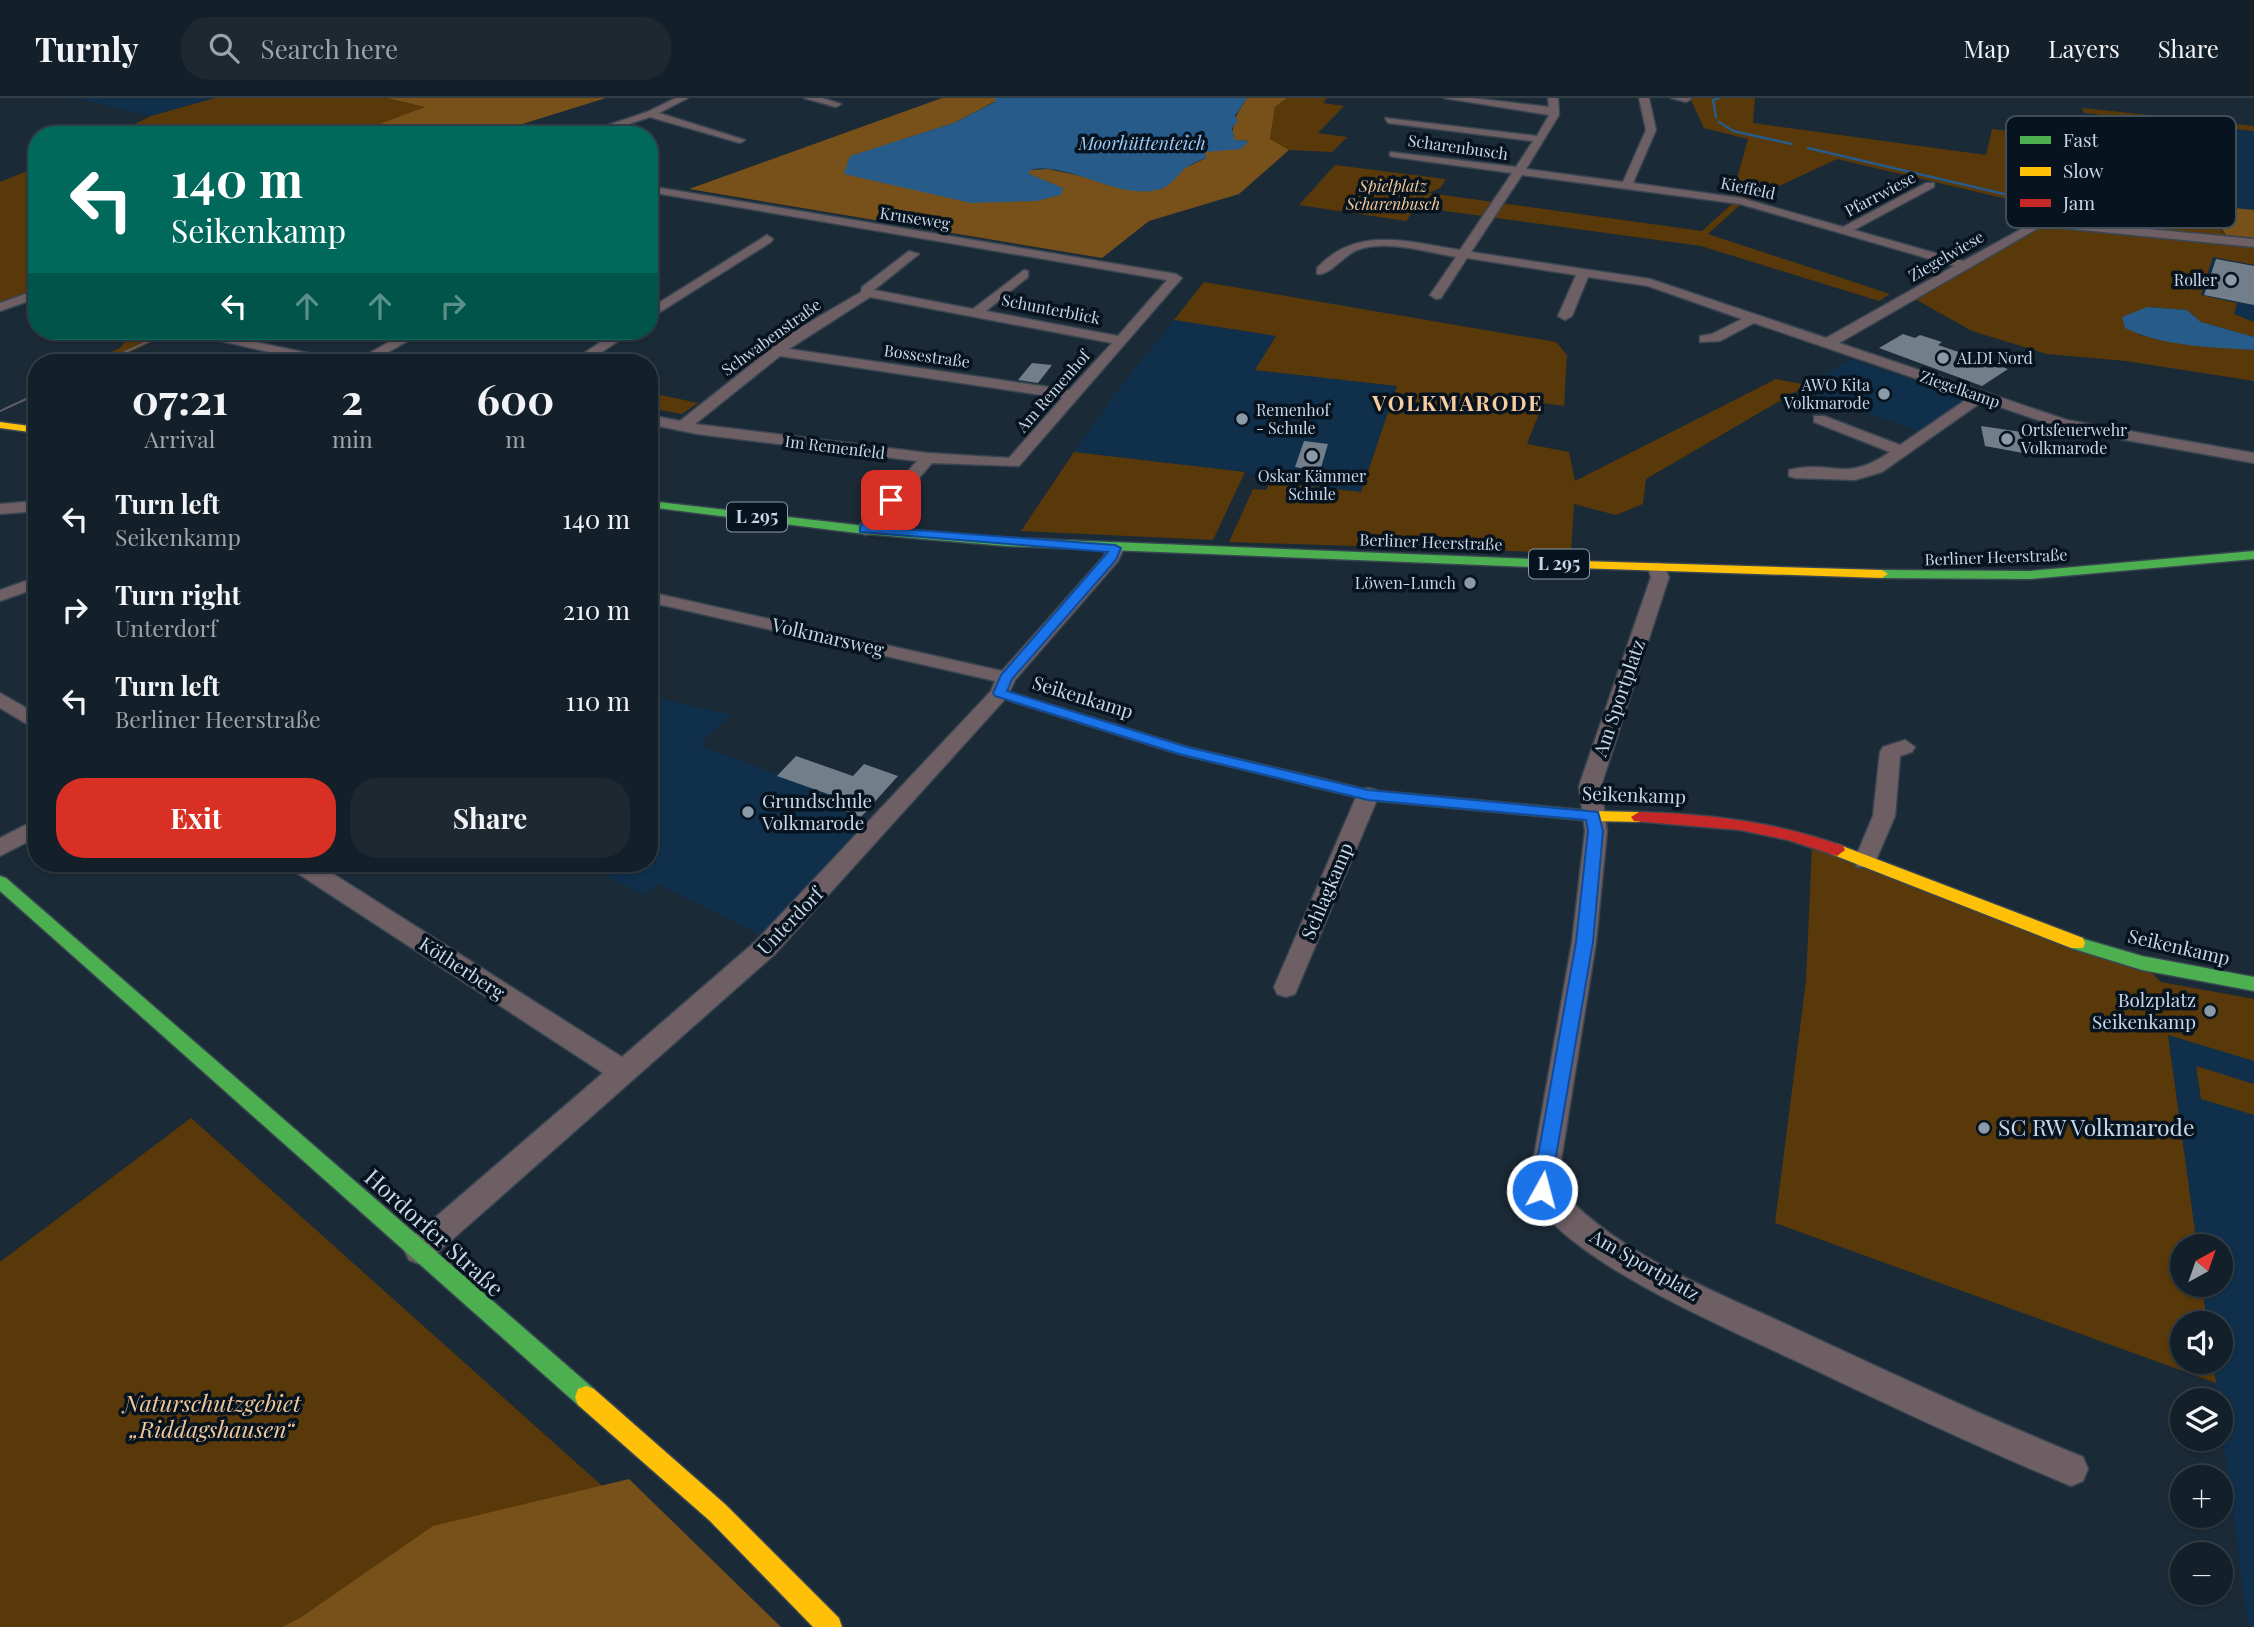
<!DOCTYPE html>
<meta charset="utf-8">
<style>
:root{--surface:#142029;--page:#1d2831;--text:#f1f3f6;--muted:#9da3a8;--line:#333e46;--accent:#d93025}
body{margin:0;font-family:"Playfair Display",serif;background:var(--page);color:var(--text);height:100vh;display:flex;flex-direction:column;font-size:26px;white-space:nowrap}
*{box-sizing:border-box;margin:0}
p{font-size:23px;color:var(--muted)}
.icon{flex:none;width:38px;height:38px;fill:none;stroke:currentColor;stroke-width:2;stroke-linecap:round;stroke-linejoin:round}
.map{position:relative;flex:1;overflow:hidden}
.sheet{position:absolute;left:28px;top:256px;width:630px;height:518px;display:flex;flex-direction:column;background:var(--surface);border-radius:28px;box-shadow:0 2px 5px #0004,0 0 0 2px var(--line)}
.sheet>*{flex:none}
.guide{position:absolute;left:28px;top:28px;width:630px;height:214px;border-radius:28px;box-shadow:0 2px 5px #0004,0 0 0 2px var(--line);background:#00695c;color:#fff;overflow:hidden}
.needle{width:46px;rotate:40deg}
.tools{position:absolute;left:2170px;top:1136px;display:grid;gap:14px}
.tools a{display:grid;place-items:center;width:63px;height:63px;border-radius:50%;background:var(--surface);box-shadow:0 2px 5px #0004,0 0 0 2px var(--line);font-size:35px}
.pin{position:absolute;display:grid;place-items:center;width:60px;height:60px;color:#fff;margin:-30px;border-radius:14px;box-shadow:0 4px 10px #0006}
.me{position:absolute;width:77px;margin:-38px;rotate:7deg;stroke-linejoin:round;filter:drop-shadow(0 0 5px #0008)}
.turn{display:flex;align-items:center;gap:24px;height:147px;padding:0 28px;font-size:32px}
.turn .icon{width:91px;height:91px;stroke-width:2.5}
.turn b{display:block;font-size:49px;line-height:60px}
.lanes{display:flex;align-items:center;height:66px;padding:0 28px;background:#0003;justify-content:center;gap:35px;direction:ltr}
.lanes .off{opacity:.35}
.eta{display:flex;justify-content:space-evenly;align-items:center;height:119px;text-align:center}
.eta b{font-size:42px;font-weight:700;line-height:49px}
.action{display:flex;gap:14px;margin-top:auto;padding:14px 28px}
.action a{flex:1;height:80px;border-radius:28px;background:var(--accent);color:#fff;font-size:28px;font-weight:700;line-height:80px;text-align:center}
.action a+a{background:var(--page);color:var(--text)}
ul{padding:0;list-style:none}
li{display:flex;align-items:center;gap:21px;height:91px;padding:0 28px}
li div{flex:1}
li b{display:block;font-size:26px}
li em{font-style:normal}
header{display:flex;align-items:center;gap:42px;box-sizing:border-box;height:98px;padding:0 35px;background:var(--surface);border-bottom:2px solid var(--line)}
header strong{font-size:33px}
nav{display:flex;gap:38px;margin-inline-start:auto;font-size:24px}
.search{width:490px;height:63px;background:var(--page);display:flex;align-items:center;gap:18px;box-sizing:border-box;padding:0 24px;border-radius:28px;color:var(--muted);font-size:26px}
.map>svg:first-child{display:block}
.built{fill:#0f2f4b}
.green{fill:#593909}
.forest{fill:#78501a}
.water{fill:#265b8a}
.lines{fill:none;stroke-linecap:round;stroke-linejoin:round}
.stream{stroke:#265b8a;stroke-width:2.5}
.building{fill:#727f8b}
.street-casing{stroke:#394651;stroke-width:3}
.fast-casing{stroke:#394651;stroke-width:3}
.slow-casing{stroke:#394651;stroke-width:3}
.jam-casing{stroke:#394651;stroke-width:3}
.street{fill:#6d5f64;fill-rule:evenodd}
.fast{fill:#4caf50;fill-rule:evenodd}
.slow{fill:#ffc107;fill-rule:evenodd}
.jam{fill:#c62828;fill-rule:evenodd}
.tram{stroke:#5d5d66;stroke-width:2}
.route{fill:#1a73e8;stroke:#114b97;stroke-width:2}
.poi-dot{fill:#8b9aa9;stroke:#07131e;stroke-width:2.5}
.labels{text-anchor:middle;stroke-width:7;stroke-linejoin:round;paint-order:stroke}
.far-street-label{font-size:16px;fill:#c7d7e7;stroke:#07131e}
.far-park-label{font-size:16px;font-style:italic;fill:#f2c798;stroke:#07131e}
.far-poi-label{font-size:16px;fill:#c7d7e7;stroke:#07131e;text-anchor:end}
.far-water-label{font-size:18px;font-style:italic;fill:#9cc9f5;stroke:#07131e}
.shield{fill:#07131e;stroke:#8d9cab;stroke-width:2}
.shield-label{font-size:18px;font-weight:bold;fill:#c7d7e7}
.street-label{font-size:19px;fill:#c7d7e7;stroke:#07131e}
.poi-label{font-size:19px;fill:#c7d7e7;stroke:#07131e;text-anchor:start}
.far-district-label{font-size:21px;font-weight:bold;letter-spacing:2px;fill:#f9cc9d;stroke:#07131e}
.near-poi-label{font-size:23px;fill:#c7d7e7;stroke:#07131e;text-anchor:start}
.near-street-label{font-size:23px;fill:#c7d7e7;stroke:#07131e}
.near-park-label{font-size:23px;font-style:italic;fill:#f2c798;stroke:#07131e}
.key{fill:#07131e;stroke:#414e5a;stroke-width:2}
.key-label{font-size:19px;fill:#c7d7e7}
</style>
<header>
<strong>Turnly</strong>
<div class="search"><svg class="icon" aria-label="search" viewBox="0 0 24 24"><circle cx="10" cy="10" r="6"/><path d="M15 15l6 6"/></svg>Search here</div>
<nav><a>Map</a><a>Layers</a><a>Share</a></nav>
</header>
<div class="map">
<svg width="2254" height="1529" viewBox="0 0 2254 1529">
<rect width="100%" height="100%" fill="#1b2a37"/>
<path class="built" d="M75,0H215L151,18Z
M2084,15L2254,33V112L2119,96Z
M2213,159L2254,167V224L2233,216L2236,205L2201,197Z
M1174,222L1277,238L1256,272L1397,288L1361,394L1270,384L1244,374L1074,354L1123,285Z
M1851,261L1968,301L1920,334L1801,291Z
M649,598L731,617L699,647L842,701L835,710L870,725L763,838L657,786L645,797L580,765H649Z
M2168,936L2254,963V1529H2248L2221,1324V1302H2218L2213,1264H2221V1225H2207L2202,1187L2221,1186V1148H2197Z"/>
<path class="green" d="M215,0H387L427,9L350,37H113L151,18Z
M1287,0H1327L1323,5L1344,8L1318,35L1347,39L1332,54L1289,52L1270,42L1275,9Z
M1690,0H1755L1753,25L1986,57L1992,31L2096,43L2119,96L2206,107L2226,139L2028,118V106L1837,61L1751,101L1732,98L1748,41L1704,30Z
M2082,10L2254,28V33L2084,15Z
M1335,67L1446,81L1440,90L1428,95L1702,133L1733,105L1741,106L1708,136L1890,196L1879,203L1701,148L1416,109L1406,123L1299,107Z
M37,69V192L0,205V84Z
M2046,128L2254,149V167L2213,159L2201,197L2237,205L2234,216L2254,224V239L2201,224L2187,212L2147,209L2139,237L2194,247L2254,252V283L2126,263L2047,256L1972,233L1915,201L2032,131Z
M1204,184L1556,244L1567,257L1564,308L1543,305L1527,346L1569,354L1575,383L1776,281L1807,287L1646,381L1643,406L1616,417L1574,406L1571,455L1229,444L1253,391L1266,392L1270,384L1361,394L1397,288L1255,272L1276,238L1174,222Z
M134,233H174L110,264H90L120,250Z
M656,296L698,305L682,316L649,310V300Z
M1074,354L1245,374L1213,442L1021,433Z
M1812,749L2151,874L2161,884L2254,901V963L2168,937L2197,1148H2182V1186L2202,1187L2207,1225H2182V1264H2213L2216,1285L1775,1125L1806,883Z
M2196,968L2254,986V1017L2201,1001Z
M191,1020L638,1420L737,1529H0V1164Z"/>
<path class="forest" d="M387,0H606L487,37H350L425,9Z
M942,0H995L996,3L954,25L901,42L1063,90L1028,76L1030,72L1048,71L1148,92L1163,90L1185,70L1206,60L1204,54L1248,43L1234,42C1230,23 1238,15 1247,0H1287L1275,9L1270,41L1289,52L1239,96L1149,123L1102,160L689,91Z
M2206,107L2254,112V140L2226,137Z
M629,1381L781,1529H282L300,1520L433,1428Z"/>
<path class="water" d="M995,0H1247L1235,18L1238,23L1232,30L1235,42L1249,43L1241,51L1205,54L1206,60C1200,62 1193,65 1187,69C1178,75 1173,86 1163,90C1122,106 1069,62 1030,72L1029,76L1063,90L1061,97L1036,103L971,105L844,76L850,58L954,25L995,4Z
M2147,209L2187,212L2201,224L2254,239V252C2212,249 2164,249 2125,230L2122,219Z"/>
<g class="lines">
<path class="stream" d="M1716,19L1713,2L1719,0
M1719,24L1733,33L1792,46
M1808,50L2034,103"/>
</g>
<path class="building" d="M2216,161L2254,168V207L2204,197Z
M1903,236L1915,240L1920,237L1942,244L1938,247L2008,271L1982,288L1879,250Z
M1032,265L1052,267L1038,285L1018,282Z
M1981,328L2028,335L2034,357L1985,348Z
M1304,343L1328,346L1320,373L1295,369Z
M796,658L853,678L864,666L898,678L861,719L834,709L842,701L777,678Z"/>
<g class="lines">
<defs>
<path id="street" d="M676,0H688L659,15L745,42L740,45L650,19L595,37H579L647,14Z
M804,0H822L841,6L836,9Z
M1444,0H1472L1549,9L1548,0H1558L1559,17L1526,71L1623,84L1646,32L1639,0H1649L1656,32L1633,85L1741,100L1843,129L1926,85H1934V89L1854,132L1963,163L2040,121L2254,141V149L2042,128L1839,245L2067,322L2254,355V365L2064,331L1983,303L1882,374L1855,382L1795,380L1789,378V372C1832,361 1844,386 1890,354L1814,324V318H1824L1900,347L1970,299L1754,225L1720,243L1700,244V238L1712,236L1742,221L1648,188L1588,179L1572,218L1565,222L1558,218L1576,177L1467,160L1441,200L1436,201L1430,197L1456,159C1426,154 1387,141 1357,152C1344,157 1330,178 1317,176V170C1357,127 1408,144 1460,152L1512,75L1394,59L1390,58V54L1516,69L1533,43L1388,25L1385,20L1537,38L1549,17ZM1522,77L1740,106L1954,168L1826,240L1650,181L1471,154Z
M1671,0H1690L1691,1L1686,4Z
M649,88L1176,176L1182,180L1019,368L932,365L871,436L865,437L857,432L859,428L917,363L697,336L649,326V317L680,323L791,235L861,194L862,189L909,153L919,156L874,192L973,211L1024,172L1028,173V179L986,213L1118,238L1167,182L649,94ZM870,199L1112,245L1069,292L789,251ZM780,258L1062,300L1009,360L928,355L695,326Z
M767,137L773,141L771,144L649,221V211Z
M37,192V200L0,213V205Z
M178,233H203L312,256L319,260L312,264Z
M408,233H425L371,264H354Z
M617,233H633L587,264H571Z
M37,403V413L0,416V406Z
M1115,445L1124,450L1118,463L1015,582L1007,599L774,857L429,1162L419,1166L409,1162L404,1152L409,1142L603,975L291,771L288,765H316L622,959L756,843L991,593L995,583L649,504V494L1002,573L1104,458L1109,446Z
M1657,465L1663,466L1669,479L1601,688L1607,733L1596,844L1557,1088C1616,1156 1712,1192 1792,1229C1888,1274 1985,1319 2083,1359L2088,1371L2083,1383L2071,1388C1977,1349 1886,1306 1794,1262C1725,1229 1560,1161 1528,1092L1572,844L1585,733L1579,688L1651,479L1648,470Z
M37,479V490L0,503V492Z
M0,595L37,616V632L0,610Z
M1905,642L1915,649L1912,654L1900,658L1895,718L1873,769H1857L1854,763L1873,718L1880,654L1883,649Z
M1368,690L1376,692L1379,697L1298,889L1295,896L1286,899L1277,896L1274,889L1357,697L1360,692Z
M37,721V739L0,758V740Z"/>
<path id="fast" d="M649,403L865,428L1007,440L1581,463L1587,467L1581,471L1007,448L865,436L649,409Z
M2254,453V461L2030,481L1882,480L1876,476L1882,472L2030,473Z
M0,778L6,780L594,1291L597,1299L594,1307L586,1310L578,1307L0,793Z
M2077,839L2142,858L2254,879V893L2142,872L2071,850L2069,845L2071,840Z"/>
<path id="slow" d="M0,324L37,329V335L0,330Z
M1581,463L1882,472L1888,476L1882,480L1577,470L1575,467Z
M1315,679L1368,692L1593,713L1639,714L1647,719L1639,724L1593,723L1368,702L1310,688L1308,684L1310,680Z
M1837,746L2083,840L2085,845L2083,850H2071L1831,756L1829,752L1831,748Z
M586,1288L594,1291L726,1407L839,1520L842,1529H813L710,1423L578,1307L575,1299L578,1291Z"/>
<path id="jam" d="M1000,591L1187,649L1315,679L1322,684L1315,689L1179,656L995,598L993,595L995,592Z
M1639,714C1709,716 1776,724 1843,748L1845,752L1837,758L1788,742L1740,732L1634,723L1631,719Z"/>
</defs>
<use href="#street" class="street-casing"/>
<use href="#fast" class="fast-casing"/>
<use href="#slow" class="slow-casing"/>
<use href="#jam" class="jam-casing"/>
<use href="#street" class="street"/>
<use href="#fast" class="fast"/>
<use href="#slow" class="slow"/>
<use href="#jam" class="jam"/>
<path class="tram" d="M104,264L170,233
M0,313L37,296"/>
</g>
<path class="route" d="M891,398L897,402L874,429L1115,447L1121,450L1116,462L1012,581L1007,593L1187,649L1368,692L1598,714L1603,733L1593,844L1549,1099L1542,1101L1535,1099L1532,1092L1576,844L1588,733L1586,722L1368,702L1179,656L995,598L993,595L1001,577L1108,454L860,434V429Z"/>
<g class="poi-dot">
<circle cx="2231" cy="182" r="7"/>
<circle cx="1943" cy="260" r="7"/>
<circle cx="1884" cy="296" r="7"/>
<circle cx="1242" cy="321" r="7"/>
<circle cx="2007" cy="341" r="7"/>
<circle cx="1312" cy="358" r="7"/>
<circle cx="1470" cy="485" r="7"/>
<circle cx="748" cy="714" r="7"/>
<circle cx="2210" cy="913" r="7"/>
<circle cx="1984" cy="1030" r="7"/>
</g>
<g class="labels">
<g class="far-street-label">
<text transform="translate(1458 49) rotate(8)" y="6">Scharenbusch</text>
<text transform="translate(1748 90) rotate(12)" y="6">Kieffeld</text>
<text transform="translate(1880 96) rotate(-28)" y="6">Pfarrwiese</text>
<text transform="translate(915 120) rotate(9)" y="6">Kruseweg</text>
<text transform="translate(1946 158) rotate(-30)" y="6">Ziegelwiese</text>
<text transform="translate(1051 211) rotate(11)" y="6">Schunterblick</text>
<text transform="translate(771 239) rotate(-36)" y="6">Schwabenstraße</text>
<text transform="translate(927 258) rotate(8)" y="6">Bossestraße</text>
<text transform="translate(1960 291) rotate(19)" y="6">Ziegelkamp</text>
<text transform="translate(1053 293) rotate(-49)" y="6">Am Remenhof</text>
<text transform="translate(835 349) rotate(7)" y="6">Im Remenfeld</text>
<text transform="translate(1431 444) rotate(2)" y="6">Berliner Heerstraße</text>
<text transform="translate(1996 459) rotate(-2)" y="6">Berliner Heerstraße</text>
</g>
<g class="far-park-label">
<text x="1393" y="94">Spielplatz<tspan x="1393" dy="18">Scharenbusch</tspan></text>
</g>
<g class="far-poi-label">
<text x="2217" y="188">Roller</text>
<text x="1957" y="266" text-anchor="start">ALDI Nord</text>
<text x="1870" y="293">AWO Kita<tspan x="1870" dy="18">Volkmarode</tspan></text>
<text x="1256" y="318" text-anchor="start">Remenhof<tspan x="1256" dy="18">- Schule</tspan></text>
<text x="2021" y="338" text-anchor="start">Ortsfeuerwehr<tspan x="2021" dy="18">Volkmarode</tspan></text>
<text x="1312" y="384" text-anchor="middle">Oskar Kämmer<tspan x="1312" dy="18">Schule</tspan></text>
<text x="1456" y="491">Löwen-Lunch</text>
</g>
<g class="far-water-label">
<text x="1142" y="52">Moorhüttenteich</text>
</g>
<g class="shield">
<rect x="727" y="404.5" width="60" height="29" rx="5"/>
<rect x="1529" y="451.5" width="60" height="29" rx="5"/>
</g>
<g class="shield-label">
<text x="757" y="425">L 295</text>
<text x="1559" y="472">L 295</text>
</g>
<g class="street-label">
<text transform="translate(828 539) rotate(13)" y="7">Volkmarsweg</text>
<text transform="translate(1083 599) rotate(17)" y="7">Seikenkamp</text>
<text transform="translate(1619 600) rotate(-71)" y="7">Am Sportplatz</text>
<text transform="translate(1634 697) rotate(2)" y="7">Seikenkamp</text>
<text transform="translate(1327 793) rotate(-67)" y="7">Schlagkamp</text>
<text transform="translate(790 823) rotate(-46)" y="7">Unterdorf</text>
<text transform="translate(2179 849) rotate(13)" y="7">Seikenkamp</text>
<text transform="translate(462 870) rotate(33)" y="7">Kötherberg</text>
<text transform="translate(1645 1167) rotate(30)" y="7">Am Sportplatz</text>
</g>
<g class="poi-label">
<text x="762" y="710">Grundschule<tspan x="762" dy="22">Volkmarode</tspan></text>
<text x="2196" y="909" text-anchor="end">Bolzplatz<tspan x="2196" dy="22">Seikenkamp</tspan></text>
</g>
<g class="far-district-label">
<text x="1458" y="313">VOLKMARODE</text>
</g>
<g class="near-poi-label">
<text x="1998" y="1038">SC RW Volkmarode</text>
</g>
<g class="near-street-label">
<text transform="translate(434 1135) rotate(42)" y="8">Hordorfer Straße</text>
</g>
<g class="near-park-label">
<text x="212" y="1314">Naturschutzgebiet<tspan x="212" dy="26">„Riddagshausen“</tspan></text>
</g>
</g>
<rect x="2006" y="18" width="230" height="112" rx="10" class="key"/>
<rect x="2020" y="38" width="31" height="8" fill="#4caf50"/>
<rect x="2020" y="69" width="31" height="9" fill="#ffc107"/>
<rect x="2020" y="101" width="31" height="8" fill="#c62828"/>
<g class="key-label">
<text x="2063" y="49">Fast</text>
<text x="2063" y="80">Slow</text>
<text x="2063" y="112">Jam</text>
</g>
</svg>
<div class="tools">
<a><svg class="needle" viewBox="-14 -14 28 28"><path d="M0-13l5 13h-10z" fill="#e53935"/><path d="M0 13l5-13h-10z" fill="#9da3a8"/></svg></a>
<a><svg class="icon" aria-label="sound" viewBox="0 0 24 24"><path d="M4 9h4l5-4v14l-5-4H4zM17 9q2 3 0 6"/></svg></a>
<a><svg class="icon" aria-label="layers" viewBox="0 0 24 24"><path d="M12 4l9 5-9 5-9-5zM3 14l9 5 9-5"/></svg></a>
<a>+</a>
<a>−</a>
</div>
<div class="pin" style="left:891px;top:402px;background:#d93025"><svg class="icon" aria-label="arrive" viewBox="0 0 24 24"><path d="M6 21V4h12l-3 4 3 4H6"/></svg></div>
<svg class="me" style="left:1542px;top:1092px" viewBox="-20 -20 40 40"><circle r="17" fill="#1a73e8" stroke="#fff" stroke-width="3"/><path d="M0-11L8 9 0 5-8 9z" fill="#fff"/></svg>
<div class="guide">
<div class="turn"><svg class="icon" aria-label="left" viewBox="0 0 24 24"><path d="M17 20v-9H6M10 6l-5 5 5 5"/></svg><div><b>140 m</b>Seikenkamp</div></div>
<div class="lanes"><svg class="icon" aria-label="left" viewBox="0 0 24 24"><path d="M17 20v-9H6M10 6l-5 5 5 5"/></svg><svg class="icon off" aria-label="ahead" viewBox="0 0 24 24"><path d="M12 20V5M6 11l6-6 6 6"/></svg><svg class="icon off" aria-label="ahead" viewBox="0 0 24 24"><path d="M12 20V5M6 11l6-6 6 6"/></svg><svg class="icon off" aria-label="right" viewBox="0 0 24 24"><path d="M7 20v-9h11M14 6l5 5-5 5"/></svg></div>
</div>
<section class="sheet">
<div class="eta">
<div><b>07:21</b><p>Arrival</p></div>
<div><b>2</b><p>min</p></div>
<div><b>600</b><p>m</p></div>
</div>
<ul>
<li><svg class="icon" aria-label="left" viewBox="0 0 24 24"><path d="M17 20v-9H6M10 6l-5 5 5 5"/></svg><div><b>Turn left</b><p>Seikenkamp</p></div><em>140 m</em></li>
<li><svg class="icon" aria-label="right" viewBox="0 0 24 24"><path d="M7 20v-9h11M14 6l5 5-5 5"/></svg><div><b>Turn right</b><p>Unterdorf</p></div><em>210 m</em></li>
<li><svg class="icon" aria-label="left" viewBox="0 0 24 24"><path d="M17 20v-9H6M10 6l-5 5 5 5"/></svg><div><b>Turn left</b><p>Berliner Heerstraße</p></div><em>110 m</em></li>
</ul>
<div class="action"><a>Exit</a><a>Share</a></div>
</section>
</div>
